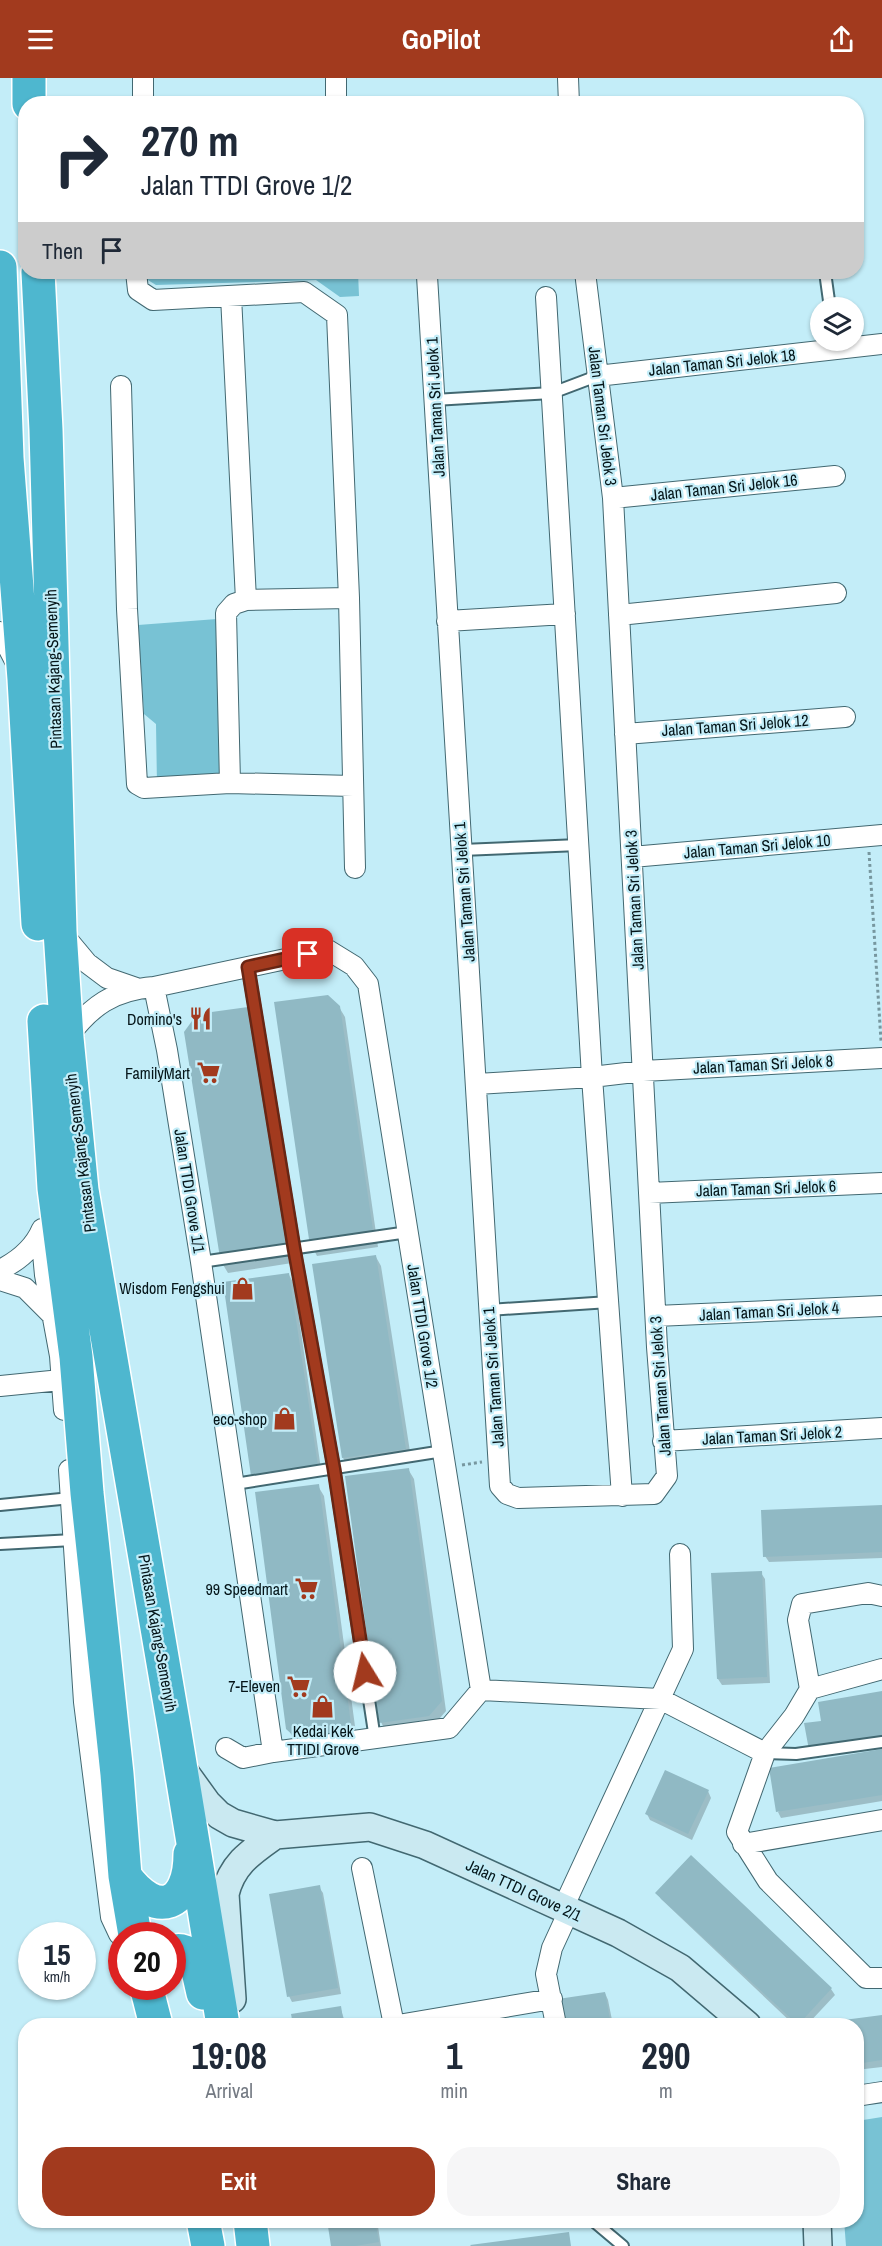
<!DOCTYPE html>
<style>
:root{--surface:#fff;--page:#f6f6f7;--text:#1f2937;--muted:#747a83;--accent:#a23a1e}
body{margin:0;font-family:"Archivo Narrow",sans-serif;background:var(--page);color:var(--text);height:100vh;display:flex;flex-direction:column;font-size:22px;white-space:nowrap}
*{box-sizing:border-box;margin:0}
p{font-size:20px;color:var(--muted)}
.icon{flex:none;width:33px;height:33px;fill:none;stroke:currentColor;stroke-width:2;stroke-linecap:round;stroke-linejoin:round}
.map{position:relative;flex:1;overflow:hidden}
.drawer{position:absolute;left:18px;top:1940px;width:846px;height:210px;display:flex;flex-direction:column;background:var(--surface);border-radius:24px;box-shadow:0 2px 4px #0004}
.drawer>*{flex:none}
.hud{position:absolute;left:18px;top:18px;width:846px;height:183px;border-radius:24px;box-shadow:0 2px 4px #0004;background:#fff;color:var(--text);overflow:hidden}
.fabs{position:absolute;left:810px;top:219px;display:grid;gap:12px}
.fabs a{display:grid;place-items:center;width:54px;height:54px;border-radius:50%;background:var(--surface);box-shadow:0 2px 4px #0004;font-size:30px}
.speed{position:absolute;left:18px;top:1844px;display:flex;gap:12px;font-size:30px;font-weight:700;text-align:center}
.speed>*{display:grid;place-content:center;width:78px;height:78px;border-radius:50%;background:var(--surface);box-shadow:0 2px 4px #0004;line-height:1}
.speed small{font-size:15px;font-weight:400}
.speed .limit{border:9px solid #d22;background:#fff;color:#111}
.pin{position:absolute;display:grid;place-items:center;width:51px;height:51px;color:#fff;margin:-26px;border-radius:12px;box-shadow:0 3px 9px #0006}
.me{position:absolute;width:66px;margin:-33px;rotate:351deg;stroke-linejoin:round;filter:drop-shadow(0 0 4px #0008)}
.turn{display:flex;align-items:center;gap:21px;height:126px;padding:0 24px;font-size:27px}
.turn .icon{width:78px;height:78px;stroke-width:2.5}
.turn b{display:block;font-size:42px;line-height:51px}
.then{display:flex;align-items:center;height:57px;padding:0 24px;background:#0003;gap:12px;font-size:22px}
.eta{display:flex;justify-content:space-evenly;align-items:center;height:102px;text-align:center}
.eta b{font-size:36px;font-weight:700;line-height:42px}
.button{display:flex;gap:12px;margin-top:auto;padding:12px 24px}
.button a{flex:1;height:69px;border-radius:24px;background:var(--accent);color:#fff;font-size:24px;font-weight:700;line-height:69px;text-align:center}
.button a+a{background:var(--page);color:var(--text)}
header{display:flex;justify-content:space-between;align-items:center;height:78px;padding:0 24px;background:var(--accent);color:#fff;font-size:27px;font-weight:700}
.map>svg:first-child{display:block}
.green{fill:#78c2d4}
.shadow{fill:#0003}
.building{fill:#90b9c4}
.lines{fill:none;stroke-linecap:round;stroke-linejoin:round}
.lane-casing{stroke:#426871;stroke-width:14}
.street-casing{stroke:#426871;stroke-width:22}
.secondary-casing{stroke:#426871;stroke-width:30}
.highway-casing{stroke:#fff;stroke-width:36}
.path{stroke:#77979f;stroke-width:3;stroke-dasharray:3 3;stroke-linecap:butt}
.lane{stroke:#fff;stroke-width:10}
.street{stroke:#fff;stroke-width:20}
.secondary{stroke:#cae9f1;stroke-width:27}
.highway{stroke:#4eb7cf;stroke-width:33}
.route-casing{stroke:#692614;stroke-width:15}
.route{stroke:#a23a1e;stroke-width:10}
.labels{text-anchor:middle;stroke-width:4.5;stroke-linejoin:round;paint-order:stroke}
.street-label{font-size:16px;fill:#051519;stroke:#c3edf8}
.poi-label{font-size:16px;fill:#051519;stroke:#c3edf8;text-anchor:end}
</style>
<header><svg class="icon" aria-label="menu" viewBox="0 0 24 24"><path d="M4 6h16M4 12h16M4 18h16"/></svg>GoPilot<svg class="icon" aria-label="share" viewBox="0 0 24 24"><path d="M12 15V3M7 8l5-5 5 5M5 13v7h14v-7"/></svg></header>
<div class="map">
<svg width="882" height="2168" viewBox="0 0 882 2168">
<rect width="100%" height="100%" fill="#c3edf8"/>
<path class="green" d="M143,194H358L359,218L340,219L316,202L156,207L143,199Z
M217,541L225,701L157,707L156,646L144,636L138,547Z
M882,2039V2168H846L844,2142H856L857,2043Z"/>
<path class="shadow" d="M339,929L345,939L378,1169L317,1178L312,1168Z
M247,930L253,940L292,1185L228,1195L222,1185Z
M376,1179L381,1188L411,1380L349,1389L343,1380Z
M289,1197L294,1206L322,1398L258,1407L253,1397Z
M408,1391L414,1401L446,1633L434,1647L386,1654L381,1644Z
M318,1408L324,1418L357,1663L303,1670L294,1661L288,1651Z
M882,1429V1480L769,1484L765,1478Z
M761,1495L765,1501L770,1605L722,1607L718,1601L713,1497Z
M882,1673V1723L781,1740L778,1734Z
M708,1713L711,1720L692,1762L650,1742L647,1736Z
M692,1779L831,1911L835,1917L807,1947H794L661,1821L657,1815Z
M319,1809L323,1815L341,1916L292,1924L289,1918Z
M605,1915L608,1922L613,1947H564Z
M340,1929L346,1947H294Z
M882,1939V1989L856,1992V1947H838Z
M328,2142H377L381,2168H332Z"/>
<path class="building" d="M328,917L340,928L374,1159L310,1168L274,924Z
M248,929L287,1175L221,1186L184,954L197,936Z
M376,1177L406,1371L342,1380L312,1186Z
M289,1195L318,1388L251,1398L223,1204Z
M409,1390L442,1623L429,1638L379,1645L345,1398Z
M319,1406L352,1654L297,1661L286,1651L255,1414Z
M882,1427V1474L763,1479L761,1432Z
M762,1493L767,1599L717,1601L711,1495Z
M882,1613V1660L809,1672L804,1645L821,1643L818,1624Z
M882,1671V1717L776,1734L769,1690Z
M665,1692L709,1712L688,1756L645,1736Z
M691,1777L832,1910L798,1947L655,1815Z
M320,1807L338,1910L287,1919L269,1816Z
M605,1914L611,1947H563L558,1921Z
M341,1928L344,1947H293L291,1936Z
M882,1937V1982L856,1986V1947H836V1943Z
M327,2142H375L379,2164L355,2168H331Z
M569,2154L571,2168H471L470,2167Z"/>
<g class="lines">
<defs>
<path id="lane" d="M825,194L830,230
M434,322L552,315L597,298
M462,772L579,767
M248,889L294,1170L334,1391L375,1661
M201,1184L408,1154
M489,1232L609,1224
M235,1406L443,1373
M0,1427L71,1420
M0,1466L73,1462
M765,1675L796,1676L882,1664
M592,2142L623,2168"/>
<path id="street" d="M143,0V26
M336,0V26
M568,0L569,26
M136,194L138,212L153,222L304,214L337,237L349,520L355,790
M427,198L500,1408L507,1416L518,1420L654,1416L667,1398L657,1269L613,420L585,194
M546,219L592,999L622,1418
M597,298L882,266
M121,308L127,531L137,706L144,710L230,705L353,708
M613,420L835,398
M246,522L349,520
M619,537L836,515
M447,543L565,536
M0,554L16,585
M625,656L845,639
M230,705L226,535L234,526L246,522L231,218
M632,779L882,757
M62,855L87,885L107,900L136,910
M154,909L167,972L201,1184L273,1674
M67,960C91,928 113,912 154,909L328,872L354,888L368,906L481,1612L449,1650L273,1674L243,1680L226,1670
M477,1006L592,999L643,993L882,980
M649,1115L882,1105
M41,1154L45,1197L60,1278L64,1332
M0,1192C18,1183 34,1170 42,1151
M0,1202L25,1210L54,1239
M656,1238L882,1228
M0,1308L61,1302
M663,1363L882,1350
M69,1392L84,1624L111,1839L119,1856L122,1858
M810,1611L798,1542L802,1526L868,1515L882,1518
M481,1612L660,1621L765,1675L794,1638L810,1611L882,1591
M765,1675L737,1754L768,1803L866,1900H882
M743,1766L882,1742
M362,1790L394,1947
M563,1830L683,1571L680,1476
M398,1947L552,1921
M556,1947L546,1896L552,1870L569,1833
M856,2018L882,2014"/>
<path id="secondary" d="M181,1689L207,1725L219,1737L233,1745L275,1757L370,1749L425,1767L618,1855L680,1890L747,1947
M232,1921L225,1816C232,1786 251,1774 275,1757
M817,2142L818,2168"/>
<path id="highway" d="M29,0V26
M0,189L7,380L24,601L38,846
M38,194L46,352L60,853L67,960L82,1112L174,1649L223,1947
M44,943L54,1110L76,1279L87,1415L117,1696L125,1798L135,1857
M125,1798C157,1842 190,1828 190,1776
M172,1874C181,1870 188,1875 195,1880L203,1915
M146,1908L156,1947
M203,2142L208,2168
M250,2142L253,2168"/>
</defs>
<use href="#lane" class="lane-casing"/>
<use href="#street" class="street-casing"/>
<use href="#secondary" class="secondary-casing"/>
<use href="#highway" class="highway-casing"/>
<path class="path" d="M869,774L881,963
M462,1387L482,1384"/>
<use href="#lane" class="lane"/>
<use href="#street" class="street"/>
<use href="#secondary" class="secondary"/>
<use href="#highway" class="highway"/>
</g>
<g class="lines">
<defs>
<path id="route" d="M308,876L248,889L294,1170L334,1391L365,1594"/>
</defs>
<use href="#route" class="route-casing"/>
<use href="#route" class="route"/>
</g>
<defs>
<symbol id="restaurant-bare" viewBox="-9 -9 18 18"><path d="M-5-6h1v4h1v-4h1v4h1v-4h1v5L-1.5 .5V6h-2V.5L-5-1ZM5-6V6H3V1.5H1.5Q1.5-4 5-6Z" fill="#a23a1e" stroke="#c3edf8" stroke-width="2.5" paint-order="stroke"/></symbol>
<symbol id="supermarket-bare" viewBox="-9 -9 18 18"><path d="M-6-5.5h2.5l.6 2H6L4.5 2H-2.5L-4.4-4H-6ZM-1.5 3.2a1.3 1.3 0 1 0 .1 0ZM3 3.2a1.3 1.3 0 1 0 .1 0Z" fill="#a23a1e" stroke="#c3edf8" stroke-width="2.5" paint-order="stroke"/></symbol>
<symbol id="shop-bare" viewBox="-9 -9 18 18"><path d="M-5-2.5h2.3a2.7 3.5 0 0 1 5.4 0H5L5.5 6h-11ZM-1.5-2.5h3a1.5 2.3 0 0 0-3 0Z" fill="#a23a1e" stroke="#c3edf8" stroke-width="2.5" paint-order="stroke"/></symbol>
</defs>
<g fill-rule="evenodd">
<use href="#restaurant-bare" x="184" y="924" width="33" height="33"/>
<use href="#supermarket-bare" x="192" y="978" width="33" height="33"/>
<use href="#shop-bare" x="226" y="1194" width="33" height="33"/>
<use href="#shop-bare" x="268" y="1324" width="33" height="33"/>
<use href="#supermarket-bare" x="290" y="1494" width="33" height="33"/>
<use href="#supermarket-bare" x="282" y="1592" width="33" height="33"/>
<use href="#shop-bare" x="306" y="1612" width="33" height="33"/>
</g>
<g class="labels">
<g class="street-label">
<text transform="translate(722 284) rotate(-6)" y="6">Jalan Taman Sri Jelok 18</text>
<text transform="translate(435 329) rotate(-93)" y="6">Jalan Taman Sri Jelok 1</text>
<text transform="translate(603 338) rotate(83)" y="6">Jalan Taman Sri Jelok 3</text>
<text transform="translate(724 409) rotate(-6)" y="6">Jalan Taman Sri Jelok 16</text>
<text transform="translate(53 591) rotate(-92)" y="6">Pintasan Kajang-Semenyih</text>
<text transform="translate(735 647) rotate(-4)" y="6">Jalan Taman Sri Jelok 12</text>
<text transform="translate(757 768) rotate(-5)" y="6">Jalan Taman Sri Jelok 10</text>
<text transform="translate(464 814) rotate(-94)" y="6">Jalan Taman Sri Jelok 1</text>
<text transform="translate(634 822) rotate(-93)" y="6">Jalan Taman Sri Jelok 3</text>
<text transform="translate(763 986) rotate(-3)" y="6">Jalan Taman Sri Jelok 8</text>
<text transform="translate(80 1075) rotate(-97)" y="6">Pintasan Kajang-Semenyih</text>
<text transform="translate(766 1110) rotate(-2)" y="6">Jalan Taman Sri Jelok 6</text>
<text transform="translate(190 1113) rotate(81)" y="6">Jalan TTDI Grove 1/1</text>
<text transform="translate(769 1233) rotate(-3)" y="6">Jalan Taman Sri Jelok 4</text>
<text transform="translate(423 1248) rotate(81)" y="6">Jalan TTDI Grove 1/2</text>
<text transform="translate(493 1299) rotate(-94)" y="6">Jalan Taman Sri Jelok 1</text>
<text transform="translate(660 1308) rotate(-94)" y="6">Jalan Taman Sri Jelok 3</text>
<text transform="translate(772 1357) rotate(-3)" y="6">Jalan Taman Sri Jelok 2</text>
<text transform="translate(158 1555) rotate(80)" y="6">Pintasan Kajang-Semenyih</text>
<text transform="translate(524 1812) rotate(25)" y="6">Jalan TTDI Grove 2/1</text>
</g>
<g class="poi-label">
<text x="182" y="947">Domino's</text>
<text x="190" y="1001">FamilyMart</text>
<text x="225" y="1216">Wisdom Fengshui</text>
<text x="267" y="1347">eco-shop</text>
<text x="288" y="1517">99 Speedmart</text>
<text x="280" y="1614">7-Eleven</text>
<text x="323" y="1659" text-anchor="middle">Kedai Kek<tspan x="323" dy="18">TTIDI Grove</tspan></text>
</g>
</g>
</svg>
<div class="fabs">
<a><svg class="icon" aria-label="layers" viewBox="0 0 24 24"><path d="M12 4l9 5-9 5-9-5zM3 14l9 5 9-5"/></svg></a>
</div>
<div class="speed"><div>15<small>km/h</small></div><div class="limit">20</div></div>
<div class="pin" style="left:308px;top:876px;background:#d93025"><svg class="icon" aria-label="arrive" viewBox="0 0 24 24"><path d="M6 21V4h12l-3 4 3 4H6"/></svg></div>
<svg class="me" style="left:365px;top:1594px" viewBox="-20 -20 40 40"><circle r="19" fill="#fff"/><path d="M0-13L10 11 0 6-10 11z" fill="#a23a1e"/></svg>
<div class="hud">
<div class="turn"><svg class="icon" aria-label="right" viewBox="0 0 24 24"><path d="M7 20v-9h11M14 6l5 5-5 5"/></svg><div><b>270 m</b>Jalan TTDI Grove 1/2</div></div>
<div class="then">Then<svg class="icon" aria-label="arrive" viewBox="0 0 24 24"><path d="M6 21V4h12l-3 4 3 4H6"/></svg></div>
</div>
<section class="drawer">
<div class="eta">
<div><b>19:08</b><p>Arrival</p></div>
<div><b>1</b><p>min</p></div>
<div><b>290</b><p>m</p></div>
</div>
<div class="button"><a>Exit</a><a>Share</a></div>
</section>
</div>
